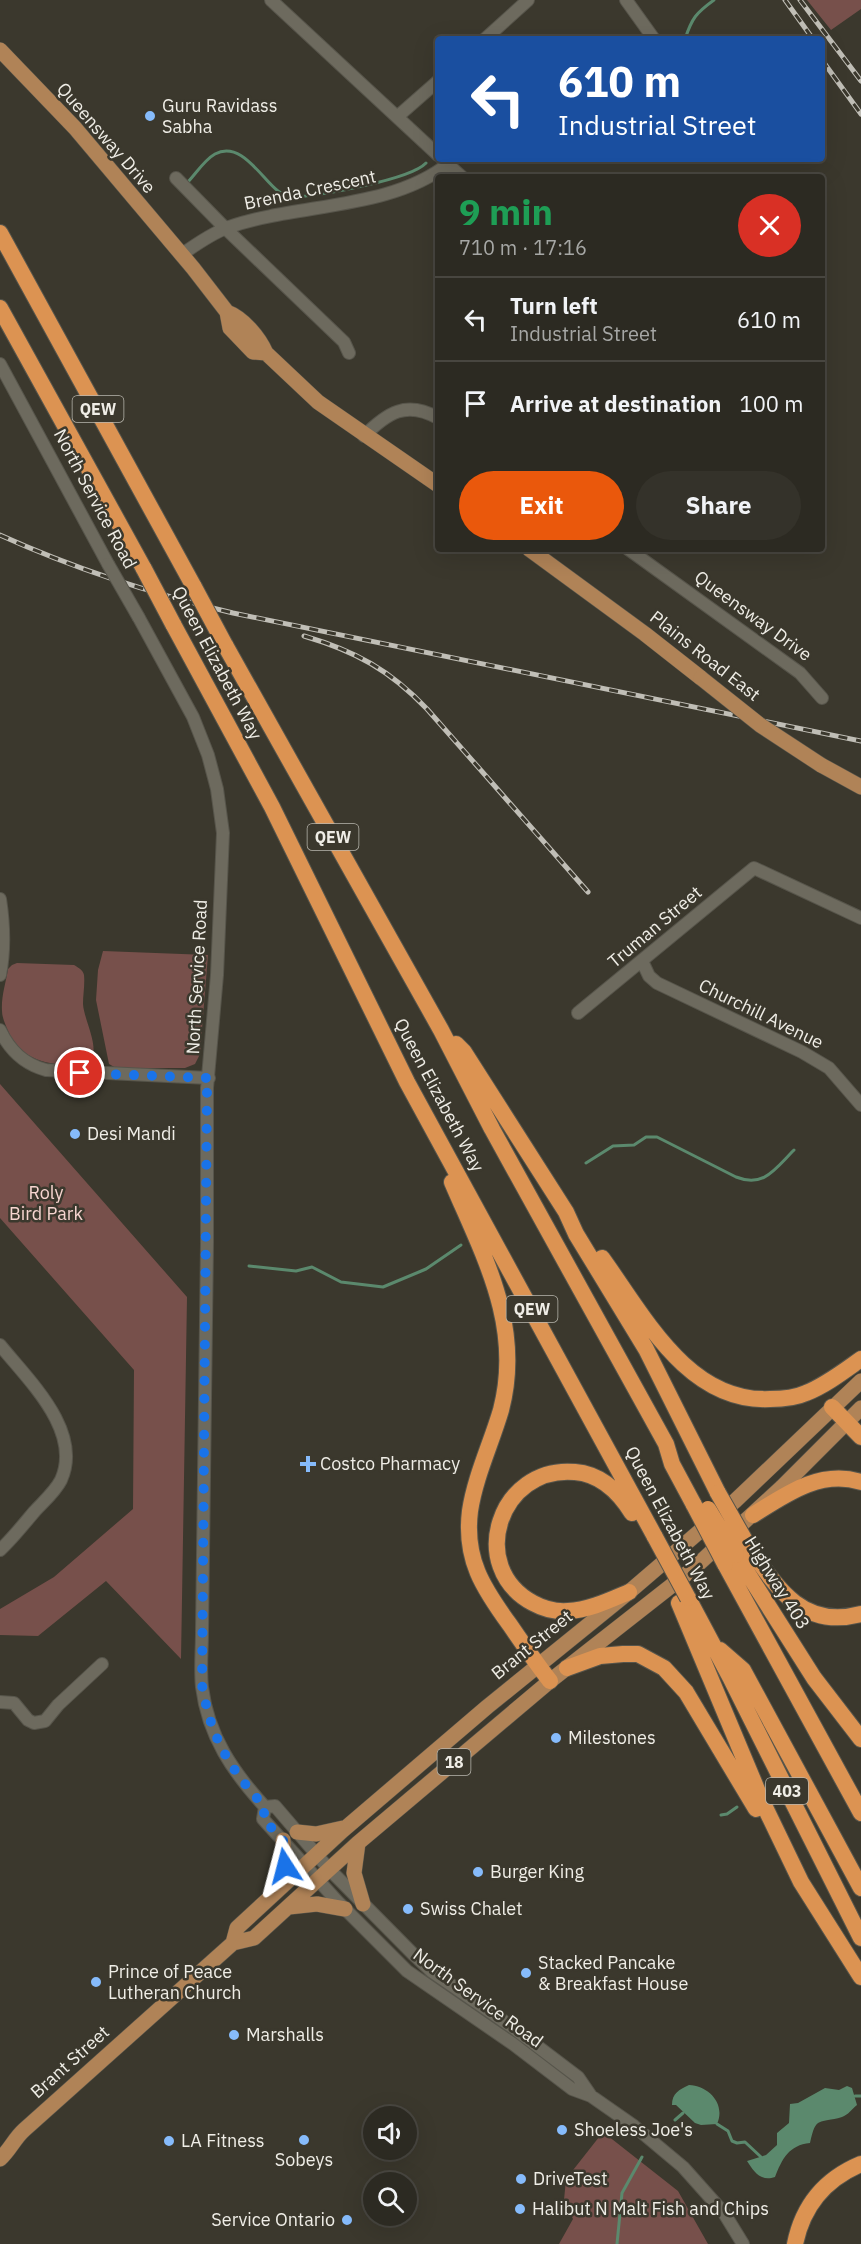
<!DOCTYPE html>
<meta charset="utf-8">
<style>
:root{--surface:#2c2a22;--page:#34322a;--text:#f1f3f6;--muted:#a6a7a5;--line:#484640;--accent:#ea580c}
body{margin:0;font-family:"IBM Plex Sans",sans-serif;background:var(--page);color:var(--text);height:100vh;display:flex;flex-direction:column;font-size:22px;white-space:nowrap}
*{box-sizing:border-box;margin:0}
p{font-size:20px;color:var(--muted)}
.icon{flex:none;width:33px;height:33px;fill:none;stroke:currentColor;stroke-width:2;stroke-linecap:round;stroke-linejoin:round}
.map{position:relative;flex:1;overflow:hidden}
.panel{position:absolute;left:435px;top:174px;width:390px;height:378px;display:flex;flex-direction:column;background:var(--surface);border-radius:6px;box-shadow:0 6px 24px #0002,0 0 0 2px var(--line)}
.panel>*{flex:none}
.hud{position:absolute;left:435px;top:36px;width:390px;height:126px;border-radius:6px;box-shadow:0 6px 24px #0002,0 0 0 2px var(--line);background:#1a4fa0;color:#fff;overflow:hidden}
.controls{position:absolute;left:363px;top:2106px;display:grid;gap:12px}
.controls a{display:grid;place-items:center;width:54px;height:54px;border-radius:50%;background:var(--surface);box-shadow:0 6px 24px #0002,0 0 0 2px var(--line);font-size:30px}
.pin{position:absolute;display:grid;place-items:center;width:51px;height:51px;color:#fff;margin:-26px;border:3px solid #fff;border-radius:50%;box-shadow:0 2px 6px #0007}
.me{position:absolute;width:66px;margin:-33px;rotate:351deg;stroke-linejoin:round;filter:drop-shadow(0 0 4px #0008)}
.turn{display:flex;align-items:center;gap:21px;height:126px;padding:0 24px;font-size:27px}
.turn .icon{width:78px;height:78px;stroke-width:2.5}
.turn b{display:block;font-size:42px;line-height:51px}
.round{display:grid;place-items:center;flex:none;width:63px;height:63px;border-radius:32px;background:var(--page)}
.headline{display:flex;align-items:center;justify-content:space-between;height:102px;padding:0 24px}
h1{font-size:36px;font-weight:700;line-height:45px;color:#1e9e55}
.action{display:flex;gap:12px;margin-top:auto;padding:12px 24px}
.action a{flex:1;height:69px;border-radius:36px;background:var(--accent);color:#fff;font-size:24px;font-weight:700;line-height:69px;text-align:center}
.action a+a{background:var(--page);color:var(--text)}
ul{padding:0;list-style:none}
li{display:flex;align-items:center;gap:18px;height:84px;padding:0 24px;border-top:2px solid var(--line)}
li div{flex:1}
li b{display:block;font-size:22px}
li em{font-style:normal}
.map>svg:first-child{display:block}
.green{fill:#77504b}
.water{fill:#5b896d}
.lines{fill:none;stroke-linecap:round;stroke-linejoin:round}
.stream{stroke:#5b896d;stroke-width:3}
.minor-casing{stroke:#57554b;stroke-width:14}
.major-casing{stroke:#57554b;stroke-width:16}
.highway-casing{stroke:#57554b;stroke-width:18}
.minor{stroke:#6d6a5e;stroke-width:12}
.major{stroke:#b08357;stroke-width:15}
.highway{stroke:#dc9352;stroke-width:16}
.rail-casing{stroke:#c0beb6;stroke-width:5}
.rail{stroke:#3b382d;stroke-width:3;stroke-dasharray:9;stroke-linecap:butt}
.minor-bridge-casing{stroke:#57554b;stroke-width:14;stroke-linecap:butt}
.major-bridge-casing{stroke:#57554b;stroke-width:16;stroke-linecap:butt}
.highway-bridge-casing{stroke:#57554b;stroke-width:18;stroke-linecap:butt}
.minor-bridge{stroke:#6d6a5e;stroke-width:12}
.major-bridge{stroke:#b08357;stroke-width:15}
.highway-bridge{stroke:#dc9352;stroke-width:16}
.route{stroke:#1a73e8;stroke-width:10;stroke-dasharray:0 18}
.poi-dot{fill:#86bbfb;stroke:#3b382d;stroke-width:2}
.labels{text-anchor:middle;stroke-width:5;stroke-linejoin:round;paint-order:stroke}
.shield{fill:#3b382d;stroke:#b9b7ae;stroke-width:1.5}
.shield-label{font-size:16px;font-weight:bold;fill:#efede6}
.poi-label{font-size:18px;fill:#efede6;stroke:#3b382d;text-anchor:start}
.street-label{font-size:18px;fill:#efede6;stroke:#3b382d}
.park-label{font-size:18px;fill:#f7d5d0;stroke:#3b382d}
</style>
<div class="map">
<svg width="861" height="2244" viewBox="0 0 861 2244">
<rect width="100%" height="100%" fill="#3b382d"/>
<path class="green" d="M807,0H861V9L831,30Z
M103,951L208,955L200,1054L195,1064L185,1068H116L109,1064L96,1000L98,970Z
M17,963L74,965C79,968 83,970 84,975C85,984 83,995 83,1004C84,1022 105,1055 85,1066C54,1065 24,1064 9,1033C6,1026 2,1018 2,1011C1,997 6,982 8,969L12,965Z
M0,1084L187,1297L181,1659L106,1581L38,1636L0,1635V1609L54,1577L133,1509L134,1370L0,1218Z
M603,2132L678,2191L708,2244H559L573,2219L564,2200L566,2179Z"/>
<path class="water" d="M689,2085C709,2086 726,2104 717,2124L701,2125L695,2123L676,2105H672C672,2093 679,2090 689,2085Z
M847,2086L852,2088L857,2105C852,2109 848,2115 842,2117C819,2124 816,2115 810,2143C789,2145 782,2159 775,2177C761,2182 754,2172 747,2161L766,2155L777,2145V2133L789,2123L790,2104L798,2103L825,2088L839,2090Z"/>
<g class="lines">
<path class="stream" d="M685,39C692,18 696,13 714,0
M186,184C195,175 204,160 215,154C241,140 261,178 278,191C283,195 290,195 296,197C321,195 410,180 426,163
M586,1163L613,1146L634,1145L646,1137H657L736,1177C764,1188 775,1169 794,1150
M249,1266L296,1271L312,1267L341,1282L383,1287L426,1269L461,1245
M721,1815L727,1814L737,1807
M855,2096H861
M675,2120L683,2113
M717,2124L728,2131L732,2141L737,2143L745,2142L761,2157
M617,2244L622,2193L642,2157"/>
<defs>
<path id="minor" d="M271,0L438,155
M626,0L654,39
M485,39L528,0
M397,117L438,81
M443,160L462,177
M176,178L225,228L344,342L349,353
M181,255C195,245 212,233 229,227C298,203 390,210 448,164
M0,364L108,564
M364,436C387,413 406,400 438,418
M628,549L800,673L822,698
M139,618L193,717L208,755L217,789L223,833L217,975L207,1088V1243L202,1632C202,1650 200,1669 202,1687C208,1736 233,1772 265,1807L263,1819L337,1901L407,1971L513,2044L572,2089L591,2096L634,2126L683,2167L724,2213L743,2244
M0,899C4,925 5,949 0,975
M642,961L649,976L657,983L802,1052L829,1068L861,1105
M578,1013L754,868L861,918
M0,1030C10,1051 24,1064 46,1070L209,1078
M0,1345C29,1381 83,1431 61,1480C55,1492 42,1503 34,1512C23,1525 12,1539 0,1550
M0,1702L14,1703L28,1720L34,1723L45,1721L58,1705L102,1664
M265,1807L275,1806L329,1869L414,1955L431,1971L512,2027L578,2077L591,2096"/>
<path id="major" d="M0,50L75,128L193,268L227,312L230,328L253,352L266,353
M227,312C243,318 259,337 266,353L318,402L438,485
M529,549L645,634L701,678
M821,765L861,787
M297,1832L316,1834L343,1828
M358,1843L354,1873L363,1904
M277,1889L285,1866L283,1840
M289,1907L317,1904L345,1909
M233,1943L237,1928L342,1831L487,1707L629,1592L735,1501L861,1381
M0,2159C10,2150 14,2139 24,2130L233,1943L254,1938L358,1843L550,1681L694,1568L782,1487L861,1408"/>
<path id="highway" d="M0,233L194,587
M0,308L144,569
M173,624L272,807L407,1082L655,1537
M225,645L441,1030L492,1129L666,1444L672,1464L694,1505
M456,1044L464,1052L566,1212L576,1234L646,1349L718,1493
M452,1182C484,1257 523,1326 501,1410C491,1444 475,1477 470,1511C464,1559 483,1588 510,1625C523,1644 536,1663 550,1681
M602,1258C644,1316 688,1403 770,1399C782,1399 795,1398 806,1393C826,1385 844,1371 861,1359
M832,1407L861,1437
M753,1515C786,1494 821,1469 861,1482
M747,1544C776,1587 802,1630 861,1614
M736,1555L814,1678L861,1739
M725,1564L861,1813
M629,1592C610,1600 589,1610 568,1611C555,1612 544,1609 533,1603C466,1567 499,1465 575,1472C600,1474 619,1492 632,1513
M688,1598L730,1677L861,1938
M679,1603L761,1799L801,1882L861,1977
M720,1650L743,1670L861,1888
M567,1668L600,1656L623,1654H638L664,1668L686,1692L756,1809
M795,2244C803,2205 825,2179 861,2164"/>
</defs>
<use href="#minor" class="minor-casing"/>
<use href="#major" class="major-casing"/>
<use href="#highway" class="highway-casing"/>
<use href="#minor" class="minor"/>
<use href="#major" class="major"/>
<use href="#highway" class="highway"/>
<defs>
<path id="rail" d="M785,0L813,39
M800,0L861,81
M822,60L861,114
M0,535C75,569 153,594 233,613L861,741
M304,636C355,651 390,670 427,709L588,892"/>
</defs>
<use href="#rail" class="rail-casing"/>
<use href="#rail" class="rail"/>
<defs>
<path id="minor-bridge" d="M108,564L139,618"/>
<path id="major-bridge" d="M701,678L760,725L821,765"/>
<path id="highway-bridge" d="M144,569L173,624
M194,587L225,645
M718,1493L747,1544
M694,1505L725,1564
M708,1509L736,1555
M655,1537L688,1598"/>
</defs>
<use href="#minor-bridge" class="minor-bridge-casing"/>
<use href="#major-bridge" class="major-bridge-casing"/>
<use href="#highway-bridge" class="highway-bridge-casing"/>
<use href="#minor-bridge" class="minor-bridge"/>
<use href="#major-bridge" class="major-bridge"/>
<use href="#highway-bridge" class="highway-bridge"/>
</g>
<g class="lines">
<path class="route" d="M80,1073L209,1078L207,1088L202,1685C211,1738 229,1768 265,1807L263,1819L283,1840L285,1866"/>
</g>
<g class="poi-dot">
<circle cx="150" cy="116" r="6"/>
<circle cx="75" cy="1134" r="6"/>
<path d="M305 1455h6v6h6v6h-6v6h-6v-6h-6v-6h6z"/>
<circle cx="556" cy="1738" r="6"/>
<circle cx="478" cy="1872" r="6"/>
<circle cx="408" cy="1909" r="6"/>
<circle cx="526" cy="1973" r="6"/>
<circle cx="96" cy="1982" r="6"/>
<circle cx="234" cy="2035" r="6"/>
<circle cx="562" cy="2130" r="6"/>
<circle cx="304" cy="2140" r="6"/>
<circle cx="169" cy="2141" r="6"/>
<circle cx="521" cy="2179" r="6"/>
<circle cx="520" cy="2209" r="6"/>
<circle cx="347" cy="2220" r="6"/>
</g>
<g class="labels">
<g class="shield">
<rect x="72.5" y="396" width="51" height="26" rx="4.5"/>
<rect x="307.5" y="824" width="51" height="26" rx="4.5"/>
<rect x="506.5" y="1296" width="51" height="26" rx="4.5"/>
<rect x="437.5" y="1749" width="33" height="26" rx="4.5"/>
<rect x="766" y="1778" width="42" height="26" rx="4.5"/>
</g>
<g class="shield-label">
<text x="98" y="415">QEW</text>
<text x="333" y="843">QEW</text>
<text x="532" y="1315">QEW</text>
<text x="454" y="1768">18</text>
<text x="787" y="1797">403</text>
</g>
<g class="poi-label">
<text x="162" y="112">Guru Ravidass<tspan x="162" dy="21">Sabha</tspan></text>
<text x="87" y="1140">Desi Mandi</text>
<text x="320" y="1470">Costco Pharmacy</text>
<text x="568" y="1744">Milestones</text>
<text x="490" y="1878">Burger King</text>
<text x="420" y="1915">Swiss Chalet</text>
<text x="538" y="1969">Stacked Pancake<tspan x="538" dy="21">&amp; Breakfast House</tspan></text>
<text x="108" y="1978">Prince of Peace<tspan x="108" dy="21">Lutheran Church</tspan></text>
<text x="246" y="2041">Marshalls</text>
<text x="574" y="2136">Shoeless Joe's</text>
<text x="181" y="2147">LA Fitness</text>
<text x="304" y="2166" text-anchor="middle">Sobeys</text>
<text x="533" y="2185">DriveTest</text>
<text x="532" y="2215">Halibut N Malt Fish and Chips</text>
<text x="335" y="2226" text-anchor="end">Service Ontario</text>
</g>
<g class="street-label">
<text transform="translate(106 138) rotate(49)" y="6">Queensway Drive</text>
<text transform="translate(310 190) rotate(-12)" y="6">Brenda Crescent</text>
<text transform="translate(95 499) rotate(62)" y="6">North Service Road</text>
<text transform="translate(753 616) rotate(36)" y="6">Queensway Drive</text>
<text transform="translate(705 656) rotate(38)" y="6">Plains Road East</text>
<text transform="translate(217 663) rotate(62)" y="6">Queen Elizabeth Way</text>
<text transform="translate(655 927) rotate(-40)" y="6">Truman Street</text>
<text transform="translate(197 977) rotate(-87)" y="6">North Service Road</text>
<text transform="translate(761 1014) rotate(26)" y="6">Churchill Avenue</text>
<text transform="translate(439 1095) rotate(62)" y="6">Queen Elizabeth Way</text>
<text transform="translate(670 1523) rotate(62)" y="6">Queen Elizabeth Way</text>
<text transform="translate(777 1583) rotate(58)" y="6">Highway 403</text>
<text transform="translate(532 1645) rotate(-39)" y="6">Brant Street</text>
<text transform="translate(478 1998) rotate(36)" y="6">North Service Road</text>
<text transform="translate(70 2062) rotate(-42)" y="6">Brant Street</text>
</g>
<g class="park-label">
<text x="46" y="1199">Roly<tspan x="46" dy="21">Bird Park</tspan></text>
</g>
</g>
</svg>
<div class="controls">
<a><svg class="icon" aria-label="sound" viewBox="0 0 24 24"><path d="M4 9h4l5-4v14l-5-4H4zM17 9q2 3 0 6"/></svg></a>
<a><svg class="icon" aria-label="search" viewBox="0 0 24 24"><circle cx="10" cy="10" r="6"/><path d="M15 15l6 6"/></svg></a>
</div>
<div class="pin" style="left:80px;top:1073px;background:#d93025"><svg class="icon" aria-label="arrive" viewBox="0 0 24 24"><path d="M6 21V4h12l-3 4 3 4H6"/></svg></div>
<svg class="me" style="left:285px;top:1866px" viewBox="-20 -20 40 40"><path d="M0-17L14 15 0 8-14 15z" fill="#1a73e8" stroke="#fff" stroke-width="4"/></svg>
<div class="hud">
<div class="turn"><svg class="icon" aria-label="left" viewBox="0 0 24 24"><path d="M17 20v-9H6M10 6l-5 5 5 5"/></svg><div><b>610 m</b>Industrial Street</div></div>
</div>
<section class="panel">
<div class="headline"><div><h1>9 min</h1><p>710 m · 17:16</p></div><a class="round" style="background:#d93025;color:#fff"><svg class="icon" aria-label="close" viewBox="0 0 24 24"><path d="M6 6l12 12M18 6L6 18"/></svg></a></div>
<ul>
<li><svg class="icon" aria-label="left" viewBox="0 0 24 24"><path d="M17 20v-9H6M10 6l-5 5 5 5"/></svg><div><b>Turn left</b><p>Industrial Street</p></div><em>610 m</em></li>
<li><svg class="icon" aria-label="arrive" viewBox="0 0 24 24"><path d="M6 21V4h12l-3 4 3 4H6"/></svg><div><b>Arrive at destination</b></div><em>100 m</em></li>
</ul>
<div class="action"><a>Exit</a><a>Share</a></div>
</section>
</div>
